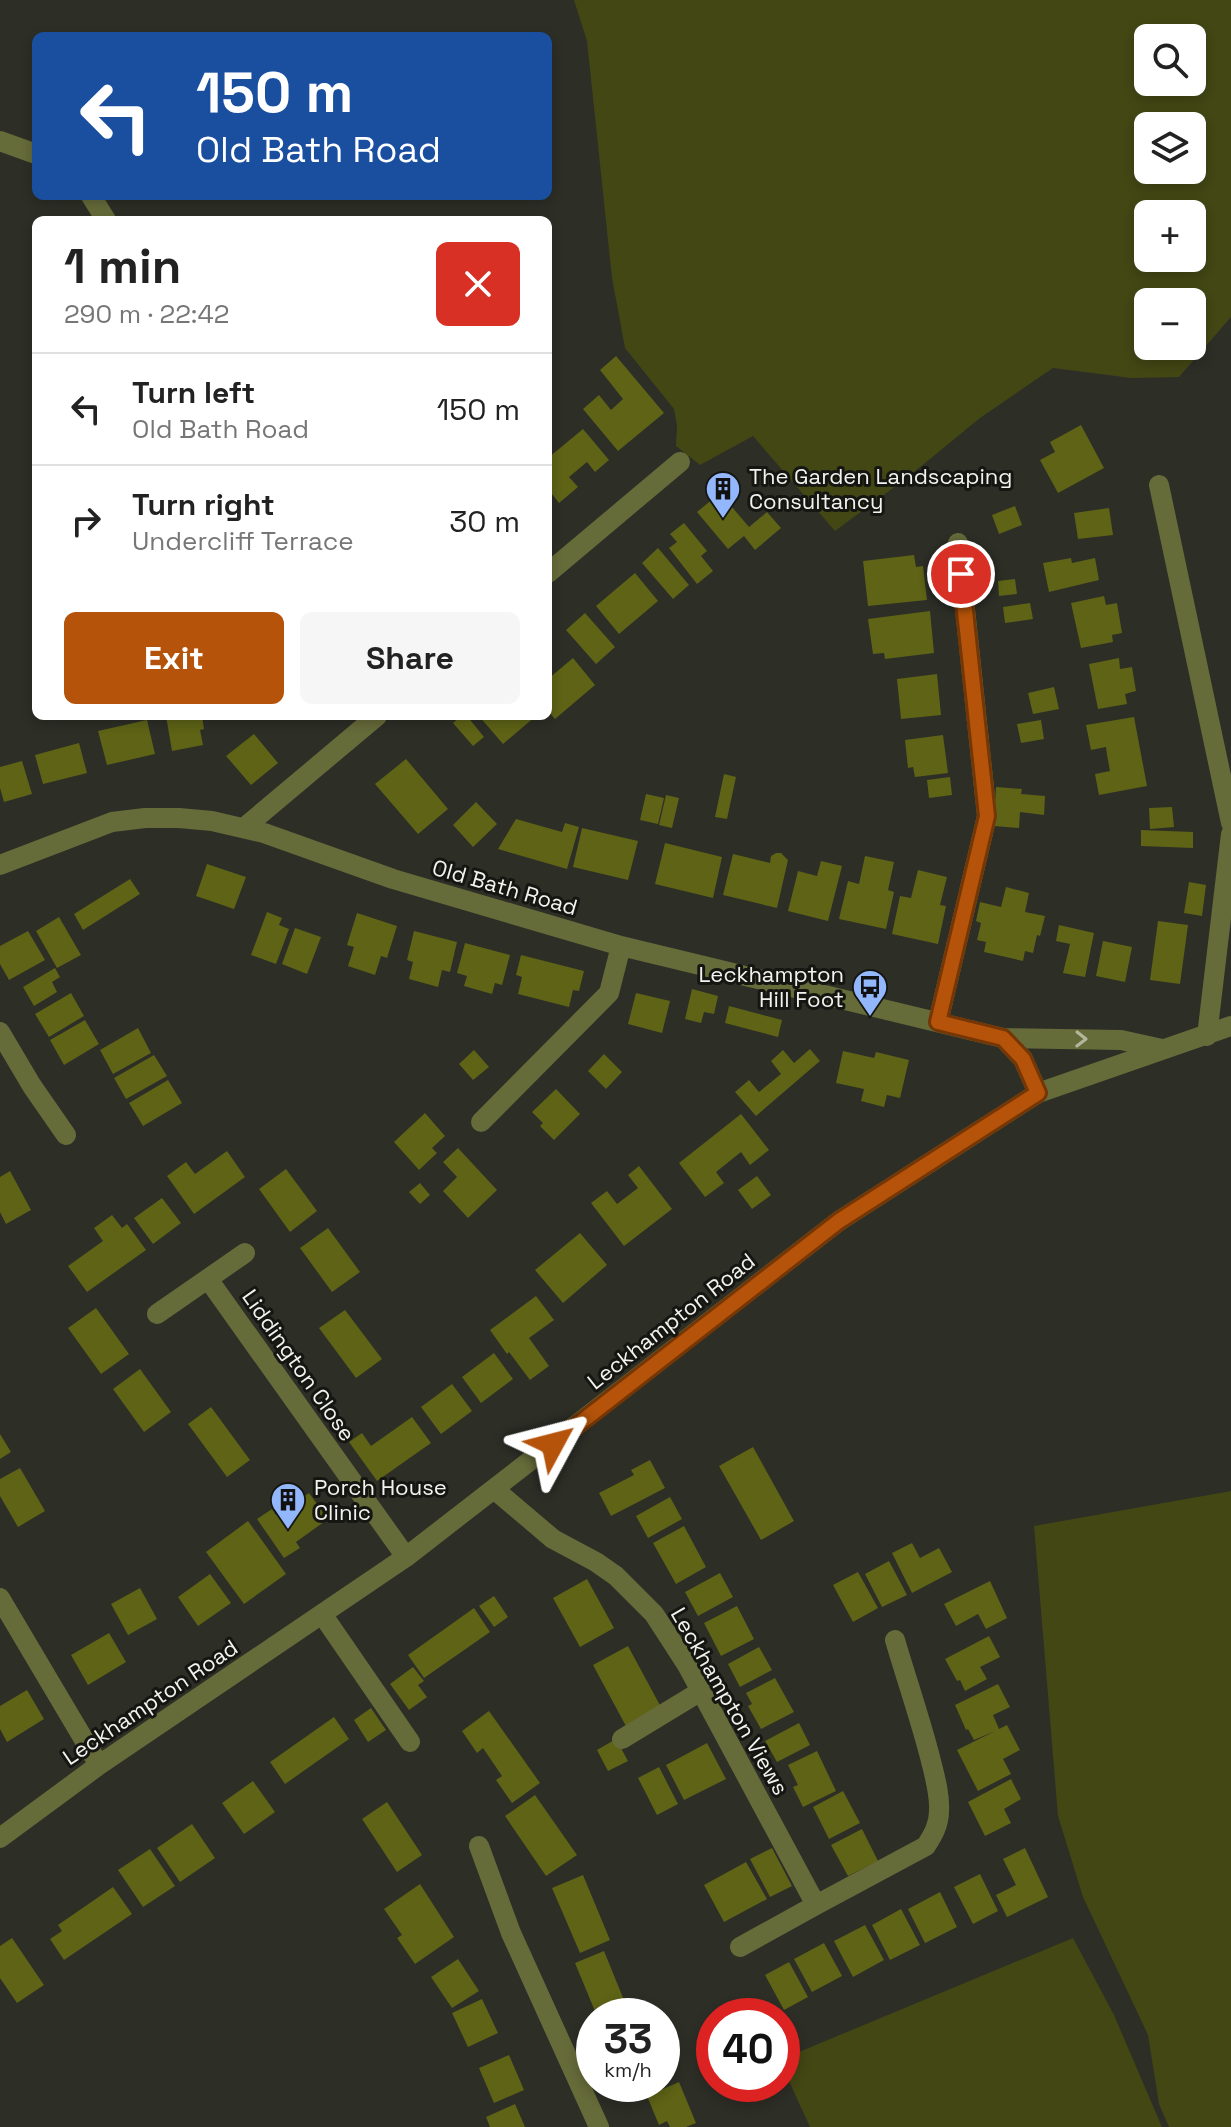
<!DOCTYPE html>
<meta charset="utf-8">
<style>
:root{--surface:#fff;--page:#f6f6f6;--text:#222;--muted:#767676;--line:#e0e0e0;--accent:#b45309}
body{margin:0;font-family:"Space Grotesk",sans-serif;background:var(--page);color:var(--text);height:100vh;display:flex;flex-direction:column;font-size:30px;white-space:nowrap}
*{box-sizing:border-box;margin:0}
p{font-size:26px;color:var(--muted)}
.icon{flex:none;width:44px;height:44px;fill:none;stroke:currentColor;stroke-width:2;stroke-linecap:round;stroke-linejoin:round}
.map{position:relative;flex:1;overflow:hidden}
.panel{position:absolute;left:32px;top:216px;width:520px;height:504px;display:flex;flex-direction:column;background:var(--surface);border-radius:12px;box-shadow:0 4px 12px #0003}
.panel>*{flex:none}
.banner{position:absolute;left:32px;top:32px;width:520px;height:168px;border-radius:12px;box-shadow:0 4px 12px #0003;background:#1a4fa0;color:#fff;overflow:hidden}
.fabs{position:absolute;left:1134px;top:24px;display:grid;gap:16px}
.fabs a{display:grid;place-items:center;width:72px;height:72px;border-radius:12px;background:var(--surface);box-shadow:0 4px 12px #0003;font-size:40px}
.speed{position:absolute;left:576px;top:1998px;display:flex;gap:16px;font-size:40px;font-weight:700;text-align:center}
.speed>*{display:grid;place-content:center;width:104px;height:104px;border-radius:50%;background:var(--surface);box-shadow:0 4px 12px #0003;line-height:1}
.speed small{font-size:20px;font-weight:400}
.speed .limit{border:12px solid #d22;background:#fff;color:#111}
.pin{position:absolute;display:grid;place-items:center;width:68px;height:68px;color:#fff;margin:-34px;border:4px solid #fff;border-radius:50%;box-shadow:0 2px 8px #0007}
.me{position:absolute;width:88px;margin:-44px;rotate:52deg;stroke-linejoin:round;filter:drop-shadow(0 0 6px #0008)}
.turn{display:flex;align-items:center;gap:28px;height:168px;padding:0 32px;font-size:36px}
.turn .icon{width:104px;height:104px;stroke-width:2.5}
.turn b{display:block;font-size:56px;line-height:68px}
.round{display:grid;place-items:center;flex:none;width:84px;height:84px;border-radius:12px;background:var(--page)}
.headline{display:flex;align-items:center;justify-content:space-between;height:136px;padding:0 32px}
h1{font-size:48px;font-weight:800;line-height:60px}
.primary-button{display:flex;gap:16px;margin-top:auto;padding:16px 32px}
.primary-button a{flex:1;height:92px;border-radius:12px;background:var(--accent);color:#fff;font-size:32px;font-weight:800;line-height:92px;text-align:center}
.primary-button a+a{background:var(--page);color:var(--text)}
ul{padding:0;list-style:none}
li{display:flex;align-items:center;gap:24px;height:112px;padding:0 32px;border-top:2px solid var(--line)}
li div{flex:1}
li b{display:block;font-size:30px}
li em{font-style:normal}
.map>svg:first-child{display:block}
.green{fill:#434714;fill-rule:evenodd}
.building{fill:#5e6316}
.lines{fill:none;stroke-linecap:round;stroke-linejoin:round}
.minor{stroke:#666b3a;stroke-width:20}
.oneway{stroke:#b3b69d}
.route-casing{stroke:#753606;stroke-width:20}
.route{stroke:#b45309;stroke-width:14}
.labels{text-anchor:middle;stroke-width:6;stroke-linejoin:round;paint-order:stroke}
.poi-label{font-size:22px;fill:#f2f3ee;stroke:#151612;text-anchor:start}
.street-label{font-size:22px;fill:#f2f3ee;stroke:#151612}
</style>
<div class="map">
<svg width="1231" height="2127" viewBox="0 0 1231 2127">
<rect width="100%" height="100%" fill="#2d2e26"/>
<path class="green" d="M574,0H1231V317L1179,377L1131,378L1053,368L980,418L908,477L835,531L753,436L700,465L676,446L677,426L674,409L625,348L612,278L587,41ZM1148,38H1192V82H1148ZM1148,126H1192V170H1148ZM1148,214H1192V258H1148ZM1148,302H1192V346H1148Z
M1231,1491V2127H1169L1159,2104L1148,2035L1083,1897L1058,1816L1034,1526Z
M1073,1938L1114,2015L1162,2127H810L782,2066V2059Z"/>
<path class="building" d="M616,356L664,413L618,451L583,409L599,395L611,410L623,399L600,370Z
M1081,425L1104,468L1058,493L1040,460L1055,452L1050,442Z
M583,429L609,460L595,472L587,462L569,477L578,487L559,503L548,489V458Z
M720,493L749,527L767,512L781,528L755,550L744,536L728,549L697,512Z
M1015,506L1022,525L999,534L992,515Z
M1109,508L1113,535L1078,539L1074,513Z
M684,523L707,551L701,556L713,571L697,584L669,548L677,542L670,534Z
M658,548L689,585L673,599L642,563Z
M914,555L916,567L923,566L927,600L868,606L863,561Z
M1071,558L1072,563L1095,558L1099,580L1049,592L1043,563Z
M635,573L658,601L619,634L596,606Z
M1015,579L1017,594L999,596L998,581Z
M1104,596L1106,605L1117,603L1122,633L1112,635L1113,642L1081,648L1071,603Z
M1030,603L1033,619L1005,623L1003,607Z
M930,611L934,653L885,659L884,653L873,654L868,619Z
M585,613L615,647L596,664L566,630Z
M573,658L595,685L555,719L548,711V679Z
M1119,658L1120,669L1132,667L1136,691L1125,694L1127,704L1098,709L1089,664Z
M937,674L941,715L901,719L897,679Z
M1054,687L1059,709L1033,714L1028,693Z
M166,716H202L204,729L200,730L203,745L172,751Z
M461,716H467L484,737L473,746L453,723Z
M479,716H536L503,744Z
M1134,717L1147,786L1099,795L1095,774L1110,771L1107,755L1106,747L1091,750L1086,725Z
M147,720L155,754L107,765L98,731Z
M1041,720L1044,739L1021,743L1017,724Z
M254,734L278,763L251,785L226,756Z
M943,735L948,773L915,777L913,767L908,768L905,740Z
M79,743L87,773L43,784L35,755Z
M406,759L448,809L418,834L375,784Z
M22,761L32,794L4,802L0,788V767Z
M724,774L736,777L727,819L715,817Z
M950,777L952,795L929,798L927,780Z
M996,787L1022,789L1021,794L1045,796L1044,815L1020,812L1019,828L994,826Z
M646,794L664,798L658,824L640,820Z
M666,795L679,798L672,828L659,825Z
M476,802L497,824L473,847L453,825Z
M1172,807L1174,827L1150,829L1149,808Z
M516,819L562,832L565,823L579,827L567,869L498,849Z
M582,828L638,841L628,880L573,867Z
M1141,830L1193,832V848L1141,846Z
M665,843L722,857L713,898L655,884Z
M776,853H781L788,860L777,908L723,895L733,854L770,863L771,856Z
M865,856L894,862L888,890L894,892L886,929L839,919L848,881L859,884Z
M821,861L842,866L828,921L788,911L798,871L817,876Z
M207,864L246,877L234,909L196,896Z
M918,870L947,877L940,905L946,906L938,944L892,934L900,896L911,898Z
M130,879L140,894L83,930L74,914Z
M1189,882L1206,885L1202,916L1184,913Z
M1006,887L1029,893L1025,912L1045,916L1040,936L1037,935L1033,953L1025,951L1023,961L984,952L986,942L977,940L981,923L976,921L980,902L1001,907Z
M267,912L282,918L279,925L289,929L276,964L251,955Z
M357,913L397,926L387,958L381,956L375,975L348,966L354,947L347,945Z
M59,917L81,955L57,968L36,931Z
M1158,921L1188,925L1180,984L1150,980Z
M1059,925L1094,933L1085,977L1063,973L1070,944L1056,941Z
M295,928L321,937L307,974L282,964Z
M28,931L45,960L9,980L0,964V946Z
M414,931L457,942L450,972L442,970L438,987L409,979L413,962L407,960Z
M1103,941L1132,947L1125,982L1096,976Z
M465,943L510,955L502,985L495,983L492,994L464,986L467,976L457,973Z
M521,955L584,971L579,991L573,990L569,1007L518,994L522,977L516,975Z
M55,968L60,977L52,982L57,992L34,1006L23,987Z
M692,989L718,996L714,1014L704,1012L701,1023L685,1019Z
M71,993L84,1016L49,1037L35,1014Z
M636,993L670,1001L662,1033L628,1024Z
M729,1006L782,1020L778,1037L725,1023Z
M85,1020L99,1044L64,1065L50,1040Z
M138,1028L151,1053L113,1074L100,1050Z
M810,1049L820,1061L756,1116L735,1092L749,1080L759,1092L781,1074L771,1061L783,1050L794,1063Z
M474,1050L489,1067L473,1080L459,1064Z
M843,1051L874,1058L876,1052L909,1060L900,1098L887,1095L884,1107L861,1101L864,1089L836,1083Z
M604,1054L622,1072L606,1089L588,1071Z
M154,1055L167,1076L126,1099L114,1078Z
M168,1080L182,1103L143,1126L129,1103Z
M556,1089L580,1114L554,1140L540,1126L543,1123L532,1112Z
M425,1113L445,1136L432,1148L437,1153L419,1170L394,1142Z
M741,1114L769,1150L750,1165L741,1152L716,1172L724,1183L705,1197L679,1163Z
M458,1148L497,1190L468,1218L443,1191L457,1177L443,1162Z
M227,1151L245,1177L194,1214L167,1176L186,1162L195,1174Z
M639,1166L672,1209L624,1246L591,1203L607,1191L617,1204L638,1188L628,1175Z
M286,1169L317,1211L290,1232L259,1189Z
M10,1171L31,1210L6,1224L0,1212V1177Z
M757,1176L771,1195L752,1209L738,1190Z
M420,1183L430,1195L420,1204L409,1192Z
M162,1198L181,1223L153,1244L134,1218Z
M112,1215L122,1228L127,1224L146,1250L87,1292L68,1266L103,1241L94,1228Z
M328,1228L360,1272L332,1292L300,1248Z
M580,1233L607,1265L563,1303L535,1270Z
M536,1296L554,1320L529,1338L549,1366L530,1380L509,1352L507,1354L490,1330Z
M96,1308L129,1354L101,1374L68,1328Z
M345,1310L382,1359L356,1378L319,1328Z
M494,1353L513,1379L481,1403L462,1377Z
M140,1369L171,1412L144,1432L113,1389Z
M452,1384L472,1411L441,1434L421,1407Z
M211,1407L250,1460L227,1477L188,1424Z
M412,1417L431,1443L377,1481L349,1442L362,1433L371,1446Z
M0,1434L11,1452L0,1459Z
M753,1447L794,1521L761,1540L719,1466Z
M650,1460L665,1488L611,1516L599,1493L634,1475L631,1470Z
M20,1468L45,1511L18,1527L0,1496V1479Z
M309,1493L328,1519L296,1542L300,1548L284,1558L257,1519L272,1509L276,1515Z
M670,1497L682,1519L648,1538L636,1516Z
M248,1521L286,1574L244,1604L206,1552Z
M684,1526L706,1567L676,1584L653,1543Z
M912,1543L920,1558L939,1548L952,1572L912,1593L892,1553Z
M889,1561L907,1595L882,1607L865,1574Z
M858,1572L878,1608L853,1622L833,1585Z
M720,1573L733,1597L698,1616L685,1592Z
M210,1574L231,1603L198,1626L178,1597Z
M587,1579L614,1628L580,1647L553,1598Z
M990,1581L1007,1618L986,1629L978,1614L956,1626L944,1604Z
M140,1588L157,1619L128,1635L111,1604Z
M494,1596L508,1617L494,1627L479,1606Z
M737,1606L754,1639L721,1656L704,1623Z
M474,1608L490,1632L424,1678L408,1655Z
M109,1633L126,1662L88,1685L71,1655Z
M989,1636L1000,1657L980,1667L987,1679L965,1691L960,1680L957,1681L945,1659Z
M628,1646L662,1709L627,1728L593,1665Z
M759,1647L772,1670L740,1687L728,1664Z
M413,1667L424,1681L418,1685L427,1697L409,1710L390,1684Z
M775,1678L794,1712L761,1729L748,1706L752,1704L746,1693Z
M998,1684L1010,1707L993,1715L999,1729L1007,1725L1020,1750L1003,1759L1011,1774L978,1791L957,1750L995,1731L974,1740L968,1729L966,1730L955,1705Z
M27,1690L44,1719L7,1742L0,1729V1706Z
M371,1708L386,1730L368,1742L354,1720Z
M489,1711L540,1783L512,1803L496,1780L502,1776L483,1748L477,1753L462,1731Z
M334,1717L349,1739L285,1784L270,1762Z
M799,1723L810,1745L777,1762L765,1741Z
M616,1739L628,1761L608,1771L597,1750Z
M707,1743L726,1779L684,1800L666,1765Z
M817,1751L836,1791L803,1807L793,1787L798,1785L788,1765Z
M659,1767L678,1804L657,1815L638,1778Z
M1011,1779L1021,1799L1004,1809L1011,1823L985,1836L968,1802Z
M253,1781L275,1812L244,1834L222,1803Z
M843,1791L860,1823L829,1839L813,1807Z
M535,1795L577,1855L546,1876L505,1816Z
M387,1802L422,1855L397,1872L362,1819Z
M192,1824L215,1858L180,1882L157,1848Z
M862,1829L878,1861L848,1876L831,1845Z
M772,1848L792,1886L770,1897L750,1859Z
M1025,1848L1048,1897L1007,1917L996,1895L1016,1885L1003,1859Z
M150,1849L175,1886L143,1907L118,1870Z
M746,1862L767,1899L724,1922L704,1885Z
M980,1874L998,1911L973,1924L954,1887Z
M583,1875L610,1940L580,1953L552,1888Z
M420,1884L454,1937L415,1964L397,1938L402,1935L384,1909Z
M113,1887L132,1914L64,1960L50,1939L62,1931L58,1925Z
M940,1892L957,1927L925,1943L908,1909Z
M901,1909L920,1945L890,1960L872,1925Z
M865,1925L884,1960L853,1977L834,1941Z
M12,1938L44,1985L17,2003L0,1978V1946Z
M824,1943L842,1976L812,1992L794,1959Z
M604,1951L630,2015L627,2016H597L575,1963Z
M458,1959L479,1991L452,2008L431,1977Z
M789,1962L808,1997L784,2010L765,1975Z
M482,1999L498,2033L468,2047L452,2013Z
M509,2055L524,2090L494,2103L479,2068Z
M679,2082L696,2123L686,2127H670L667,2121L659,2125L647,2096Z
M515,2104L525,2127H490L486,2117Z"/>
<g class="lines">
<path class="minor" d="M0,141L36,154
M91,196L106,220
M1159,485L1231,823
M548,573L680,462
M245,827L377,716
M0,865L112,822L145,818H179L212,821L264,833L393,879L621,946L1003,1038L1023,1059L1038,1093
M938,1022L987,816L958,543
M0,1032L32,1086L66,1135
M1207,1036L1231,834
M1003,1038L1121,1040L1162,1049
M481,1122L609,993L621,946
M208,1279L406,1557
M157,1314L245,1253
M494,1489L553,1539L596,1562L616,1576L654,1614L687,1665L816,1905L740,1947
M0,1598L99,1765
M322,1614L410,1742
M622,1739L701,1691
M0,1838L99,1765L406,1557L839,1221L1038,1093L1231,1026
M479,1846L511,1933L599,2127
M816,1905L926,1846C933,1835 939,1825 939,1811C940,1795 935,1777 931,1761C921,1721 907,1681 895,1640"/>
</g>
<defs><path id="oneway-chevron" d="M-2-3.5L2.5 0L-2 3.5" fill="none" stroke-width="1.6" stroke-linecap="round" stroke-linejoin="round" transform="scale(2)"/></defs>
<use class="oneway" href="#oneway-chevron" transform="translate(1081 1039) rotate(1)"/>
<g class="lines">
<defs>
<path id="route" d="M553,1444L839,1221L1038,1093L1023,1059L1003,1038L938,1022L987,816L961,574"/>
</defs>
<use href="#route" class="route-casing"/>
<use href="#route" class="route"/>
</g>
<defs>
<symbol id="building-pin" viewBox="-11 -11 22 30"><path d="M0 17L-7.5 6A9.5 9.5 0 1 1 7.5 6Z" fill="#93b7fd" stroke="#151612"/><path d="M-4-6H4V6H1V3H-1V6H-4ZM-2.5-4.3h1.7v1.8h-1.7ZM.8-4.3h1.7v1.8H.8ZM-2.5-1h1.7V.8h-1.7ZM.8-1h1.7V.8H.8Z" fill="#111"/></symbol>
<symbol id="bus-pin" viewBox="-11 -11 22 30"><path d="M0 17L-7.5 6A9.5 9.5 0 1 1 7.5 6Z" fill="#93b7fd" stroke="#151612"/><path d="M-5-6H5V4H4V6H2V4H-2V6H-4V4H-5ZM-3.5-4V0h7V-4ZM-3.5 1.2v1.5H-2V1.2ZM2 1.2v1.5H3.5V1.2Z" fill="#111"/></symbol>
</defs>
<g fill-rule="evenodd">
<use href="#building-pin" x="703" y="469" width="40" height="54"/>
<use href="#bus-pin" x="850" y="967" width="40" height="54"/>
<use href="#building-pin" x="268" y="1480" width="40" height="54"/>
</g>
<g class="labels">
<g class="poi-label">
<text x="749" y="484">The Garden Landscaping<tspan x="749" dy="25">Consultancy</tspan></text>
<text x="844" y="982" text-anchor="end">Leckhampton<tspan x="844" dy="25">Hill Foot</tspan></text>
<text x="314" y="1495">Porch House<tspan x="314" dy="25">Clinic</tspan></text>
</g>
<g class="street-label">
<text transform="translate(505 887) rotate(16)" y="8">Old Bath Road</text>
<text transform="translate(671 1321) rotate(-38)" y="8">Leckhampton Road</text>
<text transform="translate(299 1365) rotate(55)" y="8">Liddington Close</text>
<text transform="translate(730 1701) rotate(60)" y="8">Leckhampton Views</text>
<text transform="translate(150 1702) rotate(-34)" y="8">Leckhampton Road</text>
</g>
</g>
</svg>
<div class="fabs">
<a><svg class="icon" aria-label="search" viewBox="0 0 24 24"><circle cx="10" cy="10" r="6"/><path d="M15 15l6 6"/></svg></a>
<a><svg class="icon" aria-label="layers" viewBox="0 0 24 24"><path d="M12 4l9 5-9 5-9-5zM3 14l9 5 9-5"/></svg></a>
<a>+</a>
<a>−</a>
</div>
<div class="speed"><div>33<small>km/h</small></div><div class="limit">40</div></div>
<div class="pin" style="left:961px;top:574px;background:#d93025"><svg class="icon" aria-label="arrive" viewBox="0 0 24 24"><path d="M6 21V4h12l-3 4 3 4H6"/></svg></div>
<svg class="me" style="left:553px;top:1444px" viewBox="-20 -20 40 40"><path d="M0-17L14 15 0 8-14 15z" fill="#b45309" stroke="#fff" stroke-width="4"/></svg>
<div class="banner">
<div class="turn"><svg class="icon" aria-label="left" viewBox="0 0 24 24"><path d="M17 20v-9H6M10 6l-5 5 5 5"/></svg><div><b>150 m</b>Old Bath Road</div></div>
</div>
<section class="panel">
<div class="headline"><div><h1>1 min</h1><p>290 m · 22:42</p></div><a class="round" style="background:#d93025;color:#fff"><svg class="icon" aria-label="close" viewBox="0 0 24 24"><path d="M6 6l12 12M18 6L6 18"/></svg></a></div>
<ul>
<li><svg class="icon" aria-label="left" viewBox="0 0 24 24"><path d="M17 20v-9H6M10 6l-5 5 5 5"/></svg><div><b>Turn left</b><p>Old Bath Road</p></div><em>150 m</em></li>
<li><svg class="icon" aria-label="right" viewBox="0 0 24 24"><path d="M7 20v-9h11M14 6l5 5-5 5"/></svg><div><b>Turn right</b><p>Undercliff Terrace</p></div><em>30 m</em></li>
</ul>
<div class="primary-button"><a>Exit</a><a>Share</a></div>
</section>
</div>
